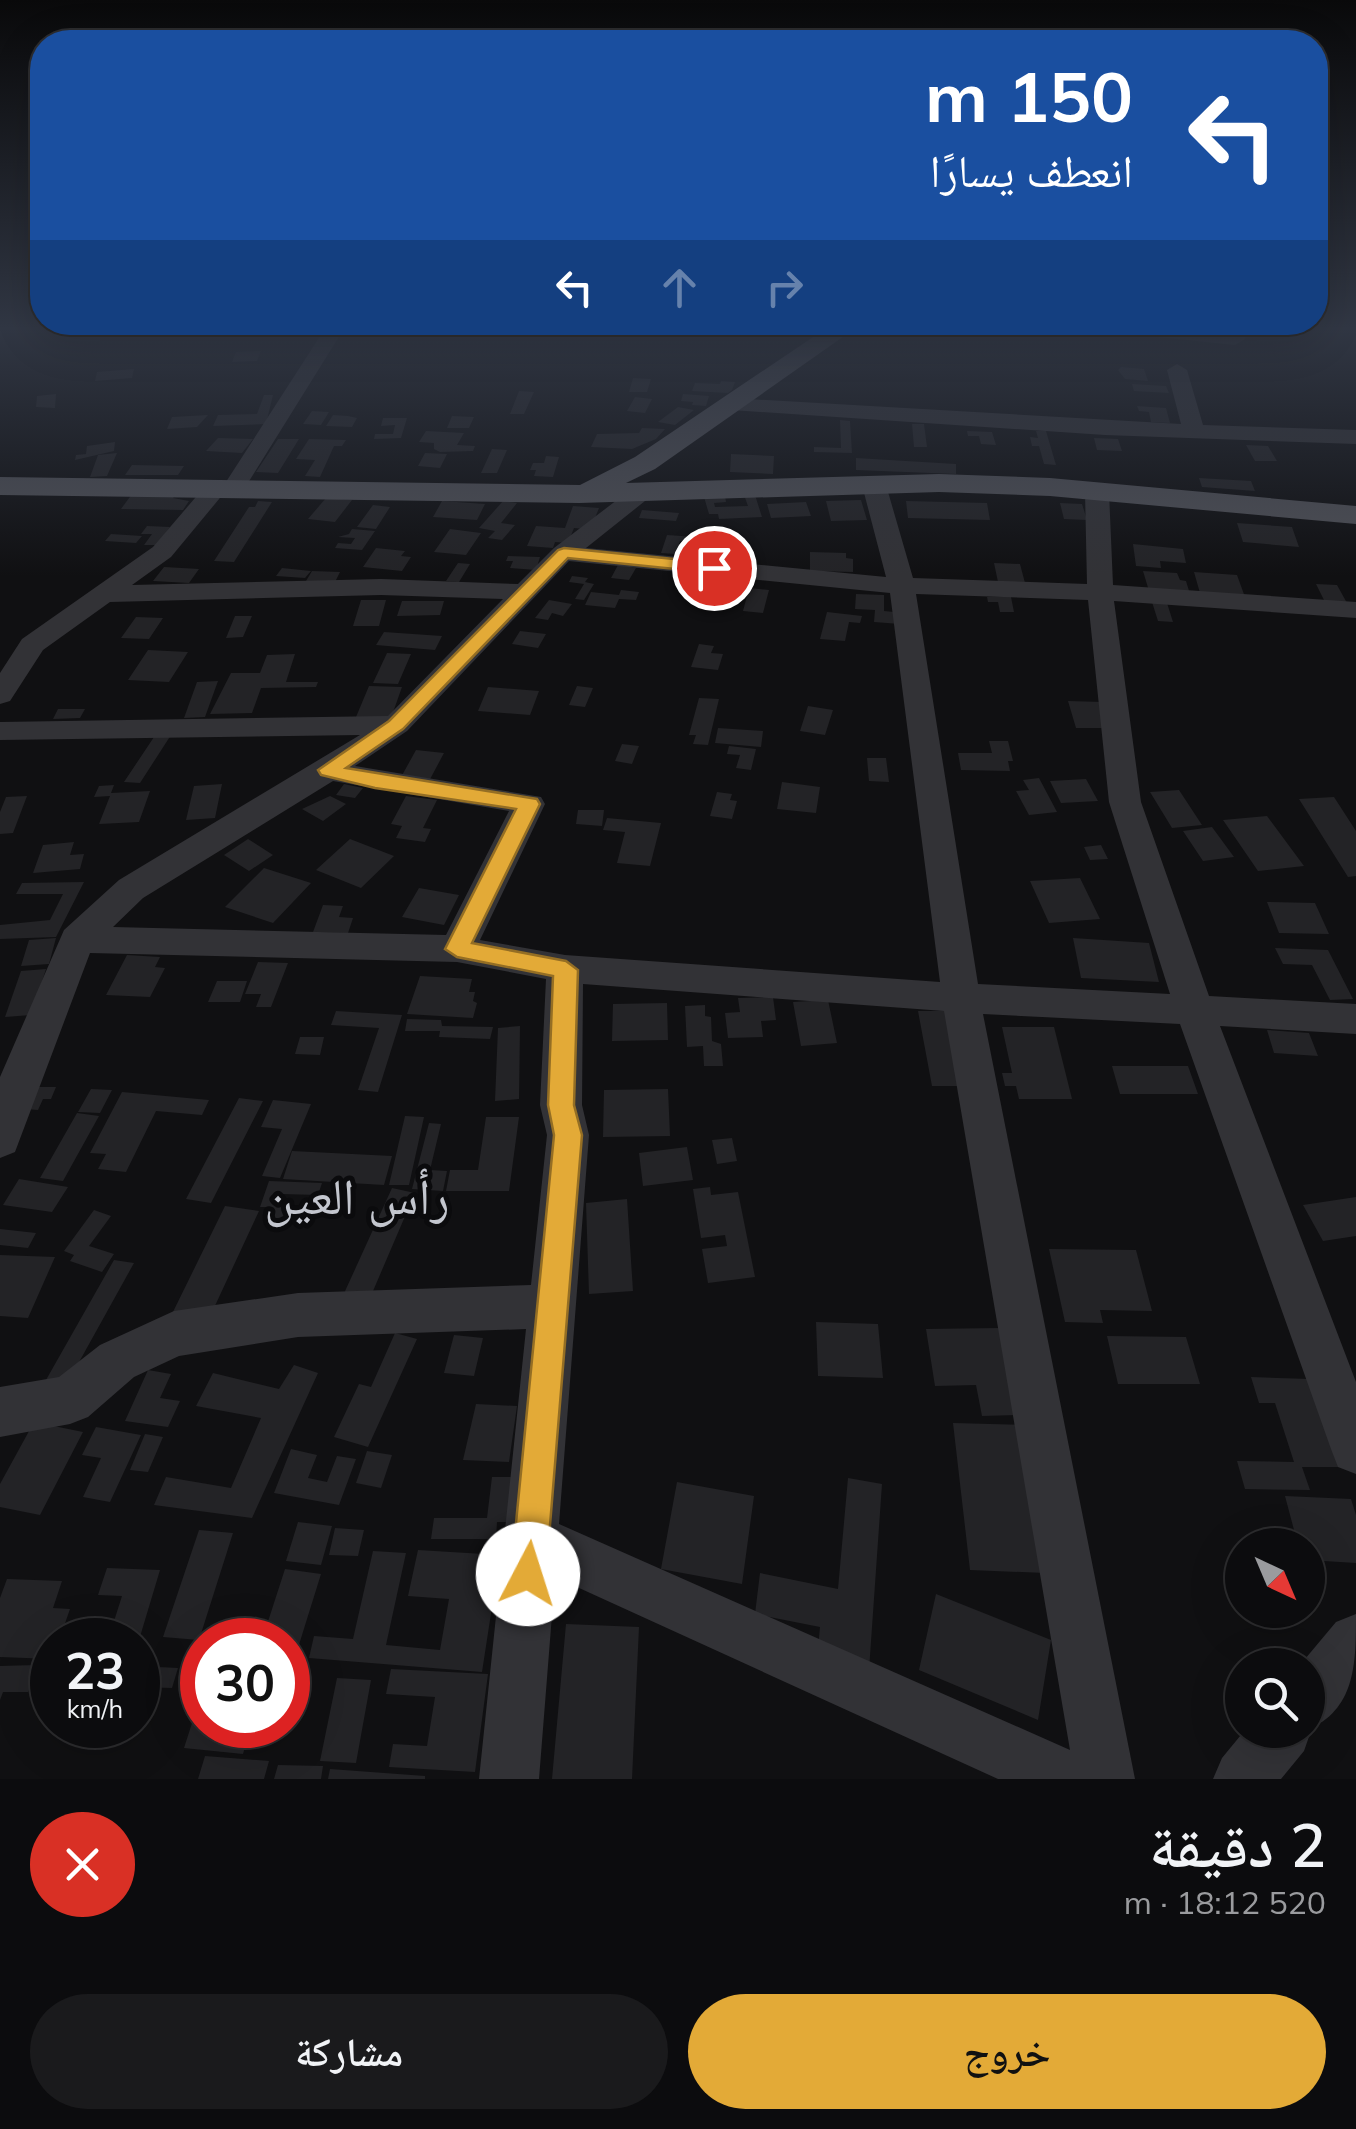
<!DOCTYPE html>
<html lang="ar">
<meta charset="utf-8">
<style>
:root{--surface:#0c0c0e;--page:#1a1a1c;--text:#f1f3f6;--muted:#9a9b9e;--line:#2c2c2e;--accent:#e3aa37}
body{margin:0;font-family:Mulish,"Noto Naskh Arabic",sans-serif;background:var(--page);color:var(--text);direction:rtl;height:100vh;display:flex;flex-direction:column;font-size:38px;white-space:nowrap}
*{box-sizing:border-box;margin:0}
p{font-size:32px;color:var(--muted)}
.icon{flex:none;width:55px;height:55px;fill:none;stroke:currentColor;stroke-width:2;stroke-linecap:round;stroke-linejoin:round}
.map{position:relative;height:1779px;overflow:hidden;direction:ltr}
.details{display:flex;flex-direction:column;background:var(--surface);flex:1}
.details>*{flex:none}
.guide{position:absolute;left:30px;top:30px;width:1298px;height:305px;border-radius:40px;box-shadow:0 10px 40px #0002,0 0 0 2px var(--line);direction:rtl;background:#1a4fa0;color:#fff;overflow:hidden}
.needle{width:65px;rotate:136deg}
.controls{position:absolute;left:1225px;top:1528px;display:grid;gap:20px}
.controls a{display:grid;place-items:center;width:100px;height:100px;border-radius:50%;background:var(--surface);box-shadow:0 10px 40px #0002,0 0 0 2px var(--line);font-size:50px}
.speed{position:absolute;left:30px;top:1618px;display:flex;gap:20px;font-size:50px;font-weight:700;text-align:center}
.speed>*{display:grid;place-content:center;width:130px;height:130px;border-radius:50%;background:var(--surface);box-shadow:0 10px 40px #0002,0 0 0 2px var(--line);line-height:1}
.speed small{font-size:25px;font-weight:400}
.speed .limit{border:15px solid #d22;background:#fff;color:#111}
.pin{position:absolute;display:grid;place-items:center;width:85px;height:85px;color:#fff;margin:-42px;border:5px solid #fff;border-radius:50%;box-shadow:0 2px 10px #0007}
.me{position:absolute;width:110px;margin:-55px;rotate:5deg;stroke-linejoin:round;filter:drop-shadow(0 0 8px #0008)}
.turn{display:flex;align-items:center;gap:35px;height:210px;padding:0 30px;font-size:45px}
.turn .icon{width:130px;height:130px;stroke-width:2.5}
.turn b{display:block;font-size:70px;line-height:85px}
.lanes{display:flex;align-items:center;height:95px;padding:0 30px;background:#0003;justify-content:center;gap:50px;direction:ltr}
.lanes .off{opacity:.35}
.round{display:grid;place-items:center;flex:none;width:105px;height:105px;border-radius:52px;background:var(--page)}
.head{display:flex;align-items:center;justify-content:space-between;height:170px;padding:0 30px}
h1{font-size:60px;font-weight:600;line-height:75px}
.button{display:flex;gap:20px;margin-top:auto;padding:20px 30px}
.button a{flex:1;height:115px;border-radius:60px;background:var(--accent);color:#111;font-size:40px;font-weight:600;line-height:115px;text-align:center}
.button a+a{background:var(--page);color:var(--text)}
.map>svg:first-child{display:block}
.building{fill:#232326}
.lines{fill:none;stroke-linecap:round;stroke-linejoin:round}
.minor{fill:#323236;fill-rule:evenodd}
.major{fill:#4e4f55;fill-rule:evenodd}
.route{fill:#e3aa37;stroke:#946e24;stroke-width:2.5}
.labels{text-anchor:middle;stroke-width:10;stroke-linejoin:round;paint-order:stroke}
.near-quarter-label{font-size:50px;fill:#c3c6ce;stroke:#0b0b0d}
</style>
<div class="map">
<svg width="1356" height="1779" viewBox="0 0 1356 1779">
<rect width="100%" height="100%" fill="#101012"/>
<path class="building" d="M712,327H748L746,335L710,333Z
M261,351L257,361L232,362L236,352Z
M1121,367L1144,369L1148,381L1125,379L1118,370Z
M134,369L132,378L95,381L97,372Z
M633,378L651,379L647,392H629Z
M721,381L735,382L732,390L728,393L692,391L695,383L720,384Z
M1132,384L1166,386L1169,393L1134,391Z
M519,391L534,392L524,414H510Z
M56,394L55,408L36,407L37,396Z
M683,394L709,396L706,406L692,405L693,402L681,401Z
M264,395H273L266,424L213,426L218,415L257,414Z
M635,397L652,399L645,413L627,411Z
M1137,406L1166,408L1170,423L1151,422L1149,412L1139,411Z
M678,407L694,410L675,425L658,422Z
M312,411L329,412L321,425L303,424Z
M208,415L197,427L167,429L172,417Z
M333,415L348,416L357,418L352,427L326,426Z
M452,416L474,417L469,428H447Z
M383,418H407L401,438L374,439L375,434H393L395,425L381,426Z
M840,420L850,421L852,453L814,452V447L841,448Z
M912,424H924L927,447H914Z
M642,428L665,429L656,439L632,449L591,447L597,434L639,433Z
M426,431L464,433L457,445L475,446L473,451L440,452L434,449V443L419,442Z
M967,431L992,432L996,445L981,444L979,436H968Z
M1036,431H1046L1056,465L1044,464L1039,446H1032L1030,437L1038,438Z
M218,438L253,439L242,453L206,451Z
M1094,438L1118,439L1122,451L1097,450Z
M278,439H299L278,473L256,472Z
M309,439L346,440L342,446H334L320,477L305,476L315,460L296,459Z
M115,442L114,451L75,460L76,455L86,454L87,446Z
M1246,445L1268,446L1277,461H1255Z
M492,449L507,450L497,473H481Z
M117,453L107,476L90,477L98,455Z
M425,453L447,454L440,468L418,466Z
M731,454L774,456L773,474L730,472Z
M546,456L559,457L553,477L534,476L536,470H530L533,463H544Z
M856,458L956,464V474L856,470Z
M132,465L184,466L178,475H125Z
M1199,478L1251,481L1255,491L1202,487Z
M132,494H176L173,498L189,501L183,510L121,509Z
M744,495H755L762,517L719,519L718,514H709L704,497L725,496L726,502L714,503L715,507L748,506Z
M326,498L352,500L335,522L308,519Z
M861,500L867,520L831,521L826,501Z
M258,501L272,502L234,562L214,561L249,507H255Z
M442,501L485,504L477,520L433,517Z
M503,501L517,503L501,523L515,525L502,540L488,538L495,531L479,528Z
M906,501L987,503L990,520L908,518Z
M806,502L811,516L771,518L767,504Z
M1060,503L1082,504L1087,520L1064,519Z
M373,505L390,507L376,529L357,527Z
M573,506L599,508L593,523L586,529L574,528L568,543L555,542L553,548L527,546L536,526L565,528Z
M642,510L679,513L676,521L639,518Z
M1237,523L1292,527L1299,547L1243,542Z
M147,526L170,527L157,545H144L152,534H141Z
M352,529L375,531L362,550L335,548L338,543L351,544L355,538L338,537L349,534Z
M450,529L481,533L466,555L434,552Z
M700,529L739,534L736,541L715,538L710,552L698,551L701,542L680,541L676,554L661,553L667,535L696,537Z
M111,534L142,536L136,543L105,541Z
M1133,544L1183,549L1186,563L1160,561L1161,568L1136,566Z
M376,548L405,551L401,556L411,557L402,571L363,567Z
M810,552L846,553V558L853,559V572L810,571Z
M508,556L540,557L536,570L510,568L513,561H506Z
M458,563L470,564L459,582L446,581Z
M994,563L1020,564L1025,583L998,582Z
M618,565L636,568L629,580L611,578Z
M164,567L199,569L189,583L153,581Z
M282,568L311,571L305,578L276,576Z
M312,571L340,572L335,582L306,581Z
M1143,571L1177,573L1180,580L1186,581L1190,594L1149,591Z
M1194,572L1237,575L1245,597L1200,593Z
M572,576L588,578L585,582L594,584L584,600L575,599L584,584L569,582Z
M1316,584L1337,585L1347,603L1325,602Z
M749,588L769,590L763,613L743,611Z
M621,590L639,592L636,600L619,599L615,608L585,605L591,592L619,595Z
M856,594L884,595V611L894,612L900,624L874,622L875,610L855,609Z
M987,597H1011L1014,612H1000L998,602H988Z
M361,600H386L379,626H353Z
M549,600L572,604L563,616L552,613L548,620L535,618Z
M402,601H444L440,615L397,616Z
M1152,602L1167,603L1173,622L1158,621Z
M827,612L862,616L860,623L849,622L845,641L820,639Z
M235,616H252L243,637L226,638Z
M136,617L163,618L149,639L121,638Z
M520,631L546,634L538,648L512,644Z
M384,632L442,636L435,650L376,645Z
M699,644L714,646L711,653L723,654L718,670L691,667Z
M148,650L188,652L169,682L128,680Z
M387,653L411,654L398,684L373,683Z
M295,654L286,682H318L316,687L261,688L252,713L210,714L231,673H260L267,655Z
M218,681L205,717L184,718L197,682Z
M369,686L402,687L391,718L356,717Z
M577,686L593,688L585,707L569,705Z
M488,687L539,691L530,715L478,711Z
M699,698L719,699L708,745L693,744L696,735H689Z
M1068,701L1103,702L1111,728H1076Z
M808,706L833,710L825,735L800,731Z
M58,709H85L80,718L53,719Z
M718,728L763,731L761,747L715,743Z
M156,734L171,735L140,783L124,782Z
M989,741H1008L1013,761H1008L1010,771L961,770L958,753H992Z
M622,744L639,746L632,764L615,761Z
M729,746L756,749L751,770L736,768L740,755L727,754Z
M416,750L444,753L428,783L400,779Z
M867,758H886L889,782L869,781Z
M1039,778L1057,812L1029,815L1016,791L1029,790L1023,780Z
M1086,779L1098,801L1061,803L1050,781Z
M782,782L820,787L816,813L777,809Z
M222,784L215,818L186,820L194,786Z
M344,784L363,788L355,798L336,795Z
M114,785L111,793L150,791L139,822L99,824L110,796L94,797L99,786Z
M1179,790L1202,825L1172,828L1150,792Z
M717,792L732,794L730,800L737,801L732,819L710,816Z
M27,796L13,833L0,834V812L6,797Z
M330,796L346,804L323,821L302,809Z
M406,796L437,800L423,828L431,829L425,842L396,838L402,826L391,824Z
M1334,797L1356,831V876L1348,877L1299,799Z
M578,810H604L602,826L576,824Z
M1267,816L1304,866L1258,871L1223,820Z
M607,818L661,823L650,866L617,863L625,832L603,830Z
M1212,827L1234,857L1203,861L1183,831Z
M248,839L273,855L249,871L224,855Z
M350,839L394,856L361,888L316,870Z
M74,842L70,855L84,854L80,869L33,873L43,845Z
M1101,845L1108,859L1090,860L1084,847Z
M264,868L311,883L273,923L225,907Z
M1080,878L1100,919L1049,923L1030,881Z
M84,882L56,937L0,939V925L50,920L63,894H16L22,883Z
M419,888L459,895L444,925L402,917Z
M1267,902L1315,903L1329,934L1279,933Z
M323,905L343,906L339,917L353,918L348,933L313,932Z
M56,938L49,964L21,966L29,940Z
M1073,938L1149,943L1159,982L1081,978Z
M1275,948L1328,950L1353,999L1330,1000L1312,965L1283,964Z
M127,955L160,957L155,967L165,968L150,997L106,995Z
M258,962L288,963L271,1007H256L261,994H245Z
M46,969L31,1015L5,1017L21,971Z
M420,976L472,979L469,992H475L473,1001L477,1003L473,1018L407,1014Z
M217,981H247L240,1002H208Z
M773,997L776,1020L761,1021L763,1037L728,1038L725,1013L740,1012L738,998Z
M828,1000L837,1043L801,1046L793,1002Z
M667,1003L668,1040L612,1041L613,1004Z
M705,1005V1016L711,1017L712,1041L721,1044L723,1066H704L703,1046L687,1047L685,1006Z
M336,1011L402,1015L378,1092L358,1090L379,1028L331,1025Z
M918,1011H945L960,1086H932Z
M407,1019L441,1020L442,1026L493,1027L490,1039L439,1037L440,1031H405Z
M520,1026L519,1099L495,1101L498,1028Z
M1002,1027H1054L1072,1099H1019L1016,1086H1005L1002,1073H1012Z
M1267,1030L1309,1033L1318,1056L1274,1053Z
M300,1037H324L320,1055L295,1054Z
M1112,1066H1188L1198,1094H1120Z
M36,1087H56L51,1099H43L38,1110L25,1109Z
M91,1089L112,1090L100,1113L78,1112Z
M668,1089L670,1136L603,1137L604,1090Z
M122,1092L209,1100L202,1115L156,1111L126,1172L98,1169L106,1154L90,1153Z
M239,1098L263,1101L211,1203L186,1199Z
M273,1100L311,1104L280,1178L262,1176L282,1129L261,1127Z
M77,1113L99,1116L63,1181L40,1178Z
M405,1116L424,1117L409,1185H389Z
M486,1117H519L509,1191H446L450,1170H478Z
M429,1123L441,1124L430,1170L447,1171L443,1191L412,1189Z
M732,1138L737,1161L717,1164L712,1140Z
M687,1147L693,1180L643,1186L639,1153Z
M292,1151L392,1156L384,1185L283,1179Z
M19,1179L68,1187L52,1212L3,1205Z
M269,1181L322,1183L318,1195L282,1194L279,1203L293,1204L288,1219L263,1218L266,1207H260Z
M710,1187L711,1195L738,1192L755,1277L708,1283L702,1249L727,1246L725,1235L701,1238L693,1189Z
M392,1188L415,1193L367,1305L341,1300Z
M1356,1197V1236L1323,1241L1303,1205Z
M627,1199L633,1291L589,1294L586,1203Z
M225,1206L259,1211L207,1323L170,1318Z
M94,1210L111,1216L89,1246L114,1254L102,1272L70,1261L74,1255L64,1251Z
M0,1229L36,1233L28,1248L0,1245Z
M1049,1249L1136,1250L1152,1311L1100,1310L1103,1323L1065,1322Z
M0,1255L55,1257L28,1318L0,1316Z
M114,1260L134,1263L63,1391L42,1387Z
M816,1322L878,1324L883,1378L818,1376Z
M1000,1328L1017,1415L982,1416L976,1385L935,1386L926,1329Z
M395,1333L417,1339L368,1447L334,1437L359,1384L371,1387Z
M454,1335L483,1338L474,1376L444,1373Z
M1107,1336L1186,1337L1200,1384H1118Z
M294,1365L318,1373L252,1518L154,1505L166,1477L231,1488L261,1418L196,1406L213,1373L279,1389Z
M148,1370L171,1374L160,1398L180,1401L168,1427L125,1421Z
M1251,1377L1309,1379L1339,1467H1302L1310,1490L1245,1489L1237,1461L1294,1462L1275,1403H1259Z
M476,1404L517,1406L509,1462L463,1460Z
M34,1422L83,1432L40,1515L0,1507V1484Z
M953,1423L1023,1425L1046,1573L970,1570Z
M96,1427L141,1435L110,1502L83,1497L101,1458L82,1455Z
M145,1434L163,1437L148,1472L130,1470Z
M291,1449L317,1455L308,1478L327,1482L337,1456L356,1459L339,1505L274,1493Z
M367,1451L392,1455L381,1488L356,1483Z
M492,1477H520L516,1522H497L496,1539H431L434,1518H487Z
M848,1478L882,1484L869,1670L817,1659L820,1627L755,1614L760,1573L838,1589Z
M677,1482L754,1496L742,1584L661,1569Z
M1285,1496L1351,1499L1356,1515V1563L1308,1560V1545H1298Z
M298,1522L332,1526L321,1565L286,1561Z
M335,1528L364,1530L358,1556L329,1555Z
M199,1530L233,1533L199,1640L163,1637Z
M418,1550L500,1555L482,1672L309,1658L314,1636L353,1639L373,1551L406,1553L386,1645L440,1650L449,1599L408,1596Z
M107,1568L160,1570L139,1640H108L122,1596L98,1595Z
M285,1569L321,1574L288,1680V1640H262Z
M7,1579L62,1581L53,1608L70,1609L63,1629L76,1630L73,1640H52V1659L0,1657V1598Z
M936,1594L1051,1640L1038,1720L919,1670Z
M566,1624L639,1627L632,1779H552Z
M36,1665L28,1692H3L0,1700V1666Z
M138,1666L178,1668L172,1688L138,1687Z
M391,1669L488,1674L475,1772L389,1767L393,1744L427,1746L435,1697L386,1694Z
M337,1678L371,1680L356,1763L320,1761Z
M202,1692V1725H251L243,1754L184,1748Z
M205,1756L269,1761L264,1779H198Z
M278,1765L323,1766L321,1779H274Z
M330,1769L425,1776V1779H328Z"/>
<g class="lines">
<path class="minor" d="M326,327H345L241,494L224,493L171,557L132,585L381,579L518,584L554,548L634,487L642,485L654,492L650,497L586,548L886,577L862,485L874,478L886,485L913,578L1087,584L1085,492L1097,485L1109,492L1113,585L1356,602V618L1114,601L1141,802L1209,996L1356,1004V1034L1220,1026L1356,1382V1474L1338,1467L1331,1449L1180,1024L983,1014L1135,1779H998L555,1577L539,1779H479L526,1329L298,1337L179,1356L134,1377L88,1417L70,1424L0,1437V1387L59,1377L100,1345L174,1311L298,1293L531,1285L547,1135L540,1105L546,979L457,962L90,953L15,1152L0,1158V1077L64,930L119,880L360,735L0,740V722L388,716L503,599L381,595L110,602L43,650L10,701L0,704V673L22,639L153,547L207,484L224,485ZM569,561L890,593L940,982L565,955L480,940L545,804L541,797L355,766L407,731ZM916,594L1088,600L1109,802L1170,994L978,984ZM333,781L509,811L446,935L113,927L143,898ZM583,984L944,1011L1070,1750L559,1524L589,1135L582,1105Z
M1111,327L1227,332V327H1246L1245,339L1235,345L1120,333Z
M1177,364L1187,370L1203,425L1356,430V444L1105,435L731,410L720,404L731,398L1181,424L1167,370Z
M1356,1614C1356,1662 1356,1706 1312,1728L1304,1751L1281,1779H1213L1222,1758L1245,1730H1308V1665H1300L1336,1622Z"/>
<path class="major" d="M828,327H857L655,469L626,483L939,474L1050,478L1356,506V524L1050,496L939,492L579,503L0,495V477L580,485L635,457Z"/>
</g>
<linearGradient id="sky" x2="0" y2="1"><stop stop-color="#09090a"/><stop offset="0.57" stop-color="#313744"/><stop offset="1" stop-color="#313744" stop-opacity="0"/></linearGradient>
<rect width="1356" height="576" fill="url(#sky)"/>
<path class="route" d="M564,548L714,563L722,568L714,573L568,558L403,729L346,768L537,799L540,804L472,943L566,961L578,970L574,1105L582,1135L546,1574L541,1586L528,1591L516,1586L511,1574L554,1135L548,1105L553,976L457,957L445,949L516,809L375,788L321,775L318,770L389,721L558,550Z"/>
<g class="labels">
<g class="near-quarter-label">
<text x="357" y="1214">رأس العين</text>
</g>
</g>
</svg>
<div class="controls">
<a><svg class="needle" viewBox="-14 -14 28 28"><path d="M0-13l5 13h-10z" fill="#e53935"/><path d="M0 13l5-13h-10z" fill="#9a9b9e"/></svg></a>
<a><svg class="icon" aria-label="search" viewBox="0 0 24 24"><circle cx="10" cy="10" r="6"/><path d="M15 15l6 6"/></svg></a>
</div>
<div class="speed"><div>23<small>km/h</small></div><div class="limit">30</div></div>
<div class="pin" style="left:714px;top:568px;background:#d93025"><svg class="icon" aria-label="arrive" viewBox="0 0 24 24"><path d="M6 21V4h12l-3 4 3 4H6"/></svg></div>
<svg class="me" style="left:528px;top:1574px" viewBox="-20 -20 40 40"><circle r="19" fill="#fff"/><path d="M0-13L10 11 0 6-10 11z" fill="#e3aa37"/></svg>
<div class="guide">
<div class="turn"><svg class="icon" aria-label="left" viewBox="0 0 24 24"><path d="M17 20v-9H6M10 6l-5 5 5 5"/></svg><div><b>150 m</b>انعطف يسارًا</div></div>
<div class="lanes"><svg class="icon" aria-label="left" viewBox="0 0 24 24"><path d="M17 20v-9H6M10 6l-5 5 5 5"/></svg><svg class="icon off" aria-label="ahead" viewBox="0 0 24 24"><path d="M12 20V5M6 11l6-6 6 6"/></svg><svg class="icon off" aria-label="right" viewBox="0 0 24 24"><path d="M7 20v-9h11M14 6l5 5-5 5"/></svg></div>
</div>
</div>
<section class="details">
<div class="head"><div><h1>2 دقيقة</h1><p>520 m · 18:12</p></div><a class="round" style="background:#d93025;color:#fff"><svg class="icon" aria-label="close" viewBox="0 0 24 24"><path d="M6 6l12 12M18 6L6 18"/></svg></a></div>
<div class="button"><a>خروج</a><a>مشاركة</a></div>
</section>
